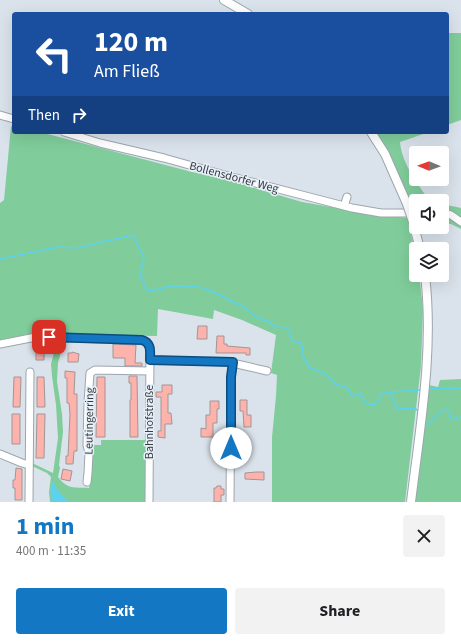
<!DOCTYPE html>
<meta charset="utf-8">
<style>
:root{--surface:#fff;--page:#f2f2f2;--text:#202124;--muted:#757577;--accent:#1377c3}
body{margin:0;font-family:"Source Sans 3",sans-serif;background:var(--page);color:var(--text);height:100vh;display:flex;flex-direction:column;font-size:15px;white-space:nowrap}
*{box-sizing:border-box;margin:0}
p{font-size:13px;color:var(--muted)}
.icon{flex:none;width:22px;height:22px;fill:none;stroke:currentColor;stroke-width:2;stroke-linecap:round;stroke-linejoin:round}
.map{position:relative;height:502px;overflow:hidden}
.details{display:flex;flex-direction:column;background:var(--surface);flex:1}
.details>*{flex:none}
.top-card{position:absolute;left:12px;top:12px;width:437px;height:122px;border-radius:4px;box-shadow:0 4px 16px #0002;background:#1a4fa0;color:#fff;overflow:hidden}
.needle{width:26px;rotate:271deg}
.controls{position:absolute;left:409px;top:146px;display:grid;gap:8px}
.controls a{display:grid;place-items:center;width:40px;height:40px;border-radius:4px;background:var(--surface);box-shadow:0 4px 16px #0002;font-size:20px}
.pin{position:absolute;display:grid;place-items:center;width:34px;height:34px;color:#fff;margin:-17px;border-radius:8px;box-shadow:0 2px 6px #0006}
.me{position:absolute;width:44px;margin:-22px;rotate:0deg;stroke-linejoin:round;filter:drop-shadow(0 0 3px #0008)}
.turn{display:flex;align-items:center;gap:14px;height:84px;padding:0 16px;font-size:18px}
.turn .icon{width:52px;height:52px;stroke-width:2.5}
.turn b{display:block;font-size:28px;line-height:34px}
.then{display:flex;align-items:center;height:38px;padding:0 16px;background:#0003;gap:8px;font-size:15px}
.round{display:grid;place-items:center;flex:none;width:42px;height:42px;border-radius:4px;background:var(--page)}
.head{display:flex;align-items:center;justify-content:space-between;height:68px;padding:0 16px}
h1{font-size:24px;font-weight:700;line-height:30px;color:var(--accent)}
.primary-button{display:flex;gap:8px;margin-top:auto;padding:8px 16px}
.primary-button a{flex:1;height:46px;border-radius:4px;background:var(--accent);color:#fff;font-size:16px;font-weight:700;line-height:46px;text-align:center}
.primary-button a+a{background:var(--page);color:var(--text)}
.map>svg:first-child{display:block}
.green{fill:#80cd9b}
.water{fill:#5cd2ef}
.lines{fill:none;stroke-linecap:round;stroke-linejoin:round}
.stream{stroke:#5cd2ef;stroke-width:1.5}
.building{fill:#feb2ac;stroke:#a29594}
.minor-casing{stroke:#9da5ad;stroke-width:9}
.major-casing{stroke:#9da5ad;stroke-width:10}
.minor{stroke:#fff;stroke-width:7}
.major{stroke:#fff;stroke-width:8}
.major-bridge-casing{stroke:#9da5ad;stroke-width:10;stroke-linecap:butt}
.major-bridge{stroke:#fff;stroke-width:8}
.route-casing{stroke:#0c4d7f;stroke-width:10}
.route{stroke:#1377c3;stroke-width:7}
.labels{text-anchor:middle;stroke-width:3;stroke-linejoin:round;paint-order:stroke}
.street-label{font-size:12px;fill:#393c40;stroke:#e7f0f9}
</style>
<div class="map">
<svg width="461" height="502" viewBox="0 0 461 502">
<rect width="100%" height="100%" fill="#dae3ec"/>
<path class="green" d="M447,33H461V120L447,125Z
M11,126L14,127V132H40L192,172L223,179L302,202L372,214L407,218L416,256V275H419L423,308L421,366L405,502H272V437L276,396L277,375L271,373L276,335L242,320L214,310L213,319L158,309L157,336L34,334L0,340V203L4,200Z
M375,132H429L400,142C402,164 417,183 429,200L431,201H416V219C405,188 392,160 375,132Z
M442,204L461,208V229L451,224H442Z
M57,341H64L58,363L57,381L62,414L63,432L59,465L60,468L58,477C68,490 74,487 89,488L91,473L92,445H101V440H146L145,502H50L49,492L51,477L47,473L32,466V463L53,473L58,438L56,405L52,376L51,364Z
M461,379V502H414L429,385L438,387L440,380Z"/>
<path class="water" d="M54,482L56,488L68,502H53C50,496 50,489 52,483Z"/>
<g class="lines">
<path class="stream" d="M0,259L58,247L77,248L133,235L143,256L144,259L140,275L147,290L150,291L171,286H188L205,288L246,308L256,317L267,321L277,327L287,328L289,330L292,341L301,343L303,349V356L310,368L326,374L335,384L348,388L351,395L353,396L361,393L365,403L374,405L378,402L381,394L390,392L397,409L414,408L419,411
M427,389L461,388
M390,392L422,390
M425,423L428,424C434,420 438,413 444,409L449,410L451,419L452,420L461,417"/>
</g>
<path class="building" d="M198,326H207V339H197Z
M217,336H224V344H227V346L250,348V355H246V353H216Z
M113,344L136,345L135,363H142V366H125V358H113Z
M36,348H44V360H36Z
M72,352L79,354L78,362H68V353H72Z
M65,371L75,372L74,394H77V451H74L73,464H66V456H68L70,414L69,403H67V378H65Z
M129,376H137L138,437H130V400H131V383H129Z
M14,377H21L20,407H13Z
M37,377H44L45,407H37Z
M97,377H105V437H96Z
M162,385H172V394H168V413H171L172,424H165V438L158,437V431H161V397H156V392H162Z
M240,400H247V415H251V427H244L243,411H240Z
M210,401H219V409H217V423H213V437H201V428L206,429V415H210Z
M12,414H20V444H12Z
M37,414H45L44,458H36Z
M214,444H223V453H214Z
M16,468L22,469V500H15V488H13V480H15Z
M63,469L72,471L70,481L61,479Z
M256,472H264V480L245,479V473Z
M217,486H221V489H224V495H221V502H214V488H216Z"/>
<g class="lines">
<defs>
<path id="minor" d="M0,115L14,119
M64,132L100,143L164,158L232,177L352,208L381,213H406
M344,206L347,197
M415,212H416
M442,212L451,215L461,222
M0,344L36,337L142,340L147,342L150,348L149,502
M150,360L228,362L267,371
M0,454L22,463L29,465
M87,482L88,473L89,453L87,445L88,403L90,373L95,370L150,371
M29,502L30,372
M230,502L231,377L233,362"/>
<path id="major" d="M224,0L248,14
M371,132L385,154L407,204
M413,222L420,249
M411,502C420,427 434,351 425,275"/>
</defs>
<use href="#minor" class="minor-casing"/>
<use href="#major" class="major-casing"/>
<use href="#minor" class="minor"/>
<use href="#major" class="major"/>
<defs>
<path id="major-bridge" d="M407,204L413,222"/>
</defs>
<use href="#major-bridge" class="major-bridge-casing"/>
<use href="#major-bridge" class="major-bridge"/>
</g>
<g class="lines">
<defs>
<path id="route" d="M49,337L142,340C152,343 150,352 150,360L233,362L231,377V448"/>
</defs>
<use href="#route" class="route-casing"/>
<use href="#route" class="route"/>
</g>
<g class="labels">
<g class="street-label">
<text transform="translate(234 177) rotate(15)" y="4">Bollensdorfer Weg</text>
<text transform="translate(89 421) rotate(-89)" y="4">Leutingerring</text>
<text transform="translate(149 422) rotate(-90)" y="4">Bahnhofstraße</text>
</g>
</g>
</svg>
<div class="controls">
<a><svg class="needle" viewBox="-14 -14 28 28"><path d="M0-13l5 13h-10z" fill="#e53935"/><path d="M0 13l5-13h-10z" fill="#757577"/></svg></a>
<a><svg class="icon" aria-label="sound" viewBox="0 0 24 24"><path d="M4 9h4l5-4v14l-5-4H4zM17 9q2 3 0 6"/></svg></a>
<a><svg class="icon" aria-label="layers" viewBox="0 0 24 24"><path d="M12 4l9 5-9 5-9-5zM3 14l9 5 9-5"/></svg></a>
</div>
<div class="pin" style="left:49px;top:337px;background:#d93025"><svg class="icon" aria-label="arrive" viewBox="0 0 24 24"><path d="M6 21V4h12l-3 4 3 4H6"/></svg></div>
<svg class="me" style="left:231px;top:448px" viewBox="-20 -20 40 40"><circle r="19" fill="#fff"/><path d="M0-13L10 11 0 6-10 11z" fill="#1377c3"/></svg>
<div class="top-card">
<div class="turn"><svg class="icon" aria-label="left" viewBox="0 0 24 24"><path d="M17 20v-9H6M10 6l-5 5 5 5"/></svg><div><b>120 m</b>Am Fließ</div></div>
<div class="then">Then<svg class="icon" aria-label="right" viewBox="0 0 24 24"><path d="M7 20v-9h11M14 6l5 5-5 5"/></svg></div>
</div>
</div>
<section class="details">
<div class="head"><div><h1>1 min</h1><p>400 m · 11:35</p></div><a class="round"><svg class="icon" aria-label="close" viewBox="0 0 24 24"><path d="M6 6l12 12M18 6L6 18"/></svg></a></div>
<div class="primary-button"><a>Exit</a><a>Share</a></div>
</section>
